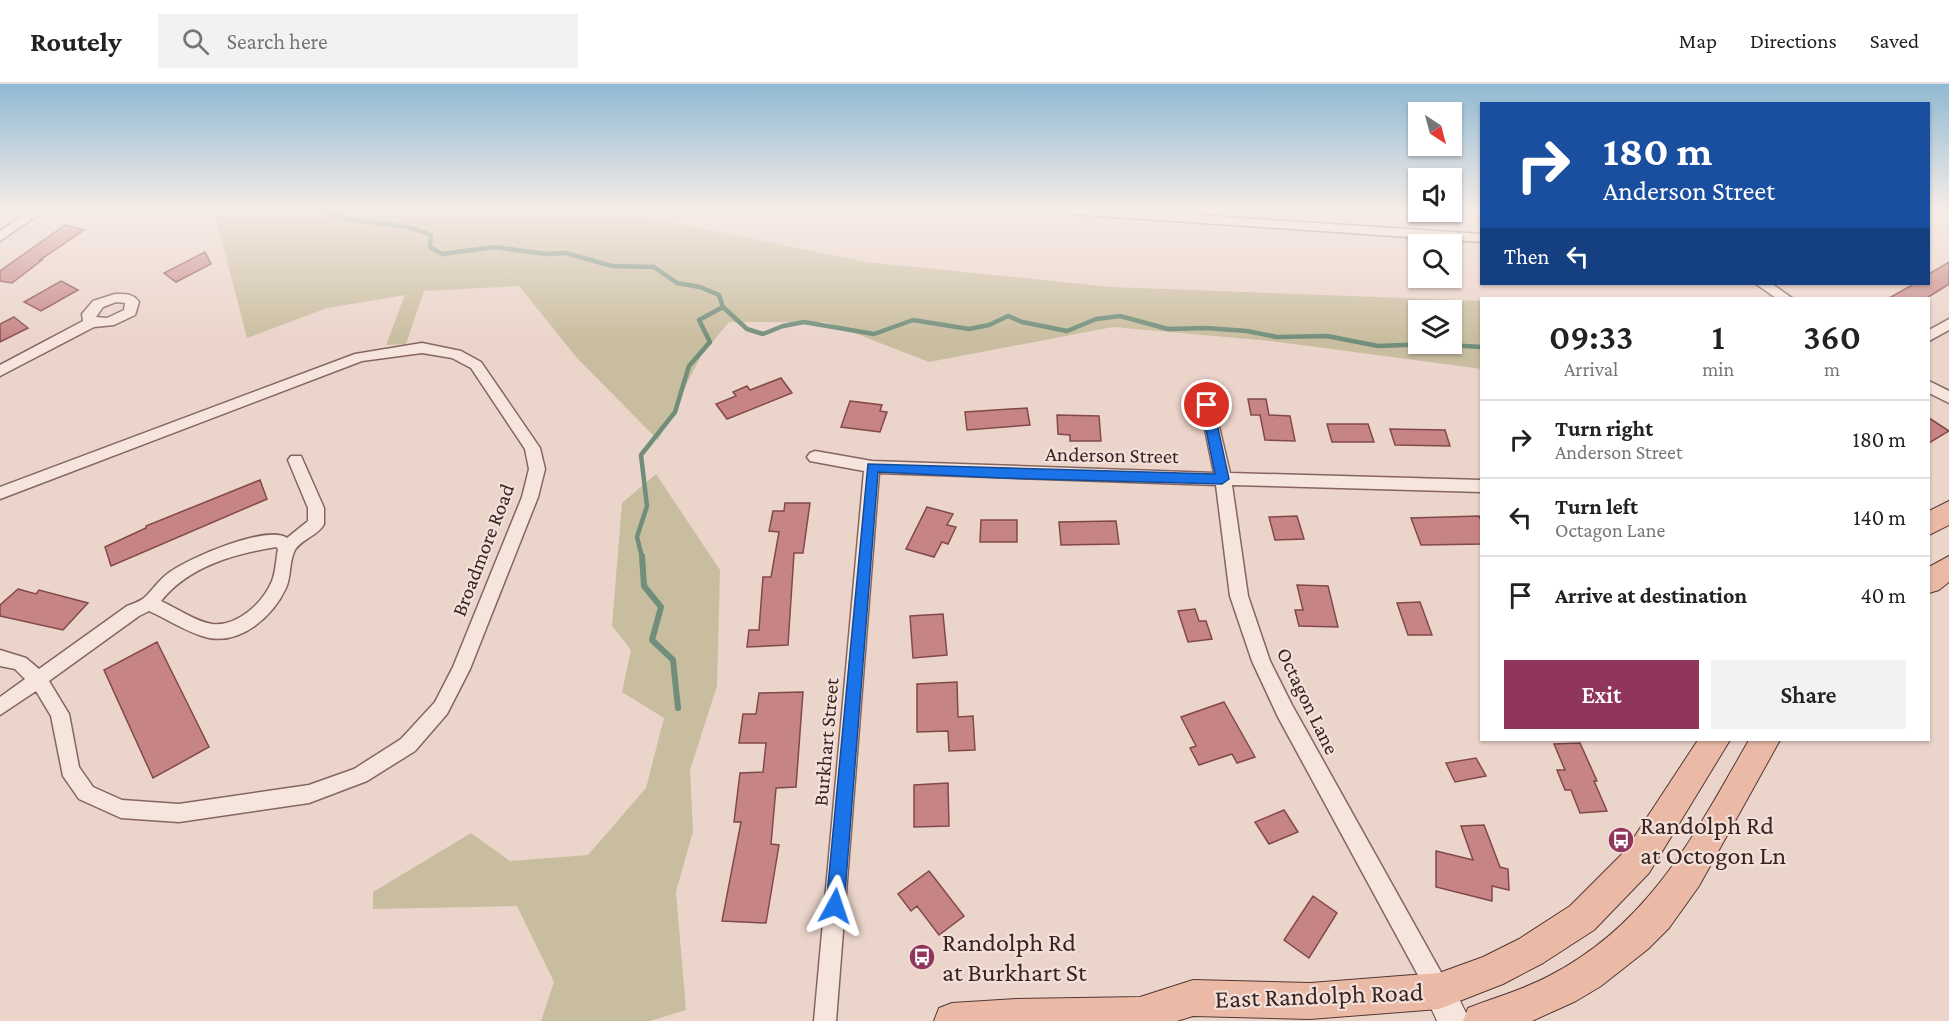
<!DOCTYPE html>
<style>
:root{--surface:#fff;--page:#f2f2f2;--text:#222;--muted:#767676;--line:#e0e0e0;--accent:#90355b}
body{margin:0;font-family:"Crimson Pro",serif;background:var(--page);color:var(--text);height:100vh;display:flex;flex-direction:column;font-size:22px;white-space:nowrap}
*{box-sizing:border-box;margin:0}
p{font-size:20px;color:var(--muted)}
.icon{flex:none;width:33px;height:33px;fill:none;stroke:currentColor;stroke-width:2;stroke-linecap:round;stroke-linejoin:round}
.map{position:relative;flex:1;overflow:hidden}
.drawer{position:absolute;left:1480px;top:213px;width:450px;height:444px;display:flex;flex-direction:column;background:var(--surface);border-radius:0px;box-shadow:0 2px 4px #0004}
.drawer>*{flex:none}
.hud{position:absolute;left:1480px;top:18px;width:450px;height:183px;border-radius:0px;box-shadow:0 2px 4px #0004;background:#1a4fa0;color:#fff;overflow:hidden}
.needle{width:39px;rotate:144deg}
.fabs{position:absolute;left:1408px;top:18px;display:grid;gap:12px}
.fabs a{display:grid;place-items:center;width:54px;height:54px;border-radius:0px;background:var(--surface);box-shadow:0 2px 4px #0004;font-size:30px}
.pin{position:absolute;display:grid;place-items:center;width:51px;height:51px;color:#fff;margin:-26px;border:3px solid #fff;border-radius:50%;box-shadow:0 2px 6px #0007}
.me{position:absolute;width:66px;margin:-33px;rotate:5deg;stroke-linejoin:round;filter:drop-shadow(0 0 4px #0008)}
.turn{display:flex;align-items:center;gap:21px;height:126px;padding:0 24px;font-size:27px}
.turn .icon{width:78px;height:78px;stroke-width:2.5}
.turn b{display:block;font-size:42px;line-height:51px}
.then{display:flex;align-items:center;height:57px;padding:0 24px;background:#0003;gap:12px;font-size:22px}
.eta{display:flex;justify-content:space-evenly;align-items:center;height:102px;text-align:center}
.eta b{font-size:36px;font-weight:600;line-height:42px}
.button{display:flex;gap:12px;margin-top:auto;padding:12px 24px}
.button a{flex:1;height:69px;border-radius:0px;background:var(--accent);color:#fff;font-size:24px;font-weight:600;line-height:69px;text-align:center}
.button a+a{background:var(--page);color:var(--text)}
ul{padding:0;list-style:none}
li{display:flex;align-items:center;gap:18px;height:78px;padding:0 24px;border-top:2px solid var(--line)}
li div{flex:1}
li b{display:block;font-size:22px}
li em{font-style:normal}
header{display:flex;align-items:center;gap:36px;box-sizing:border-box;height:84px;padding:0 30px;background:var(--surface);border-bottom:2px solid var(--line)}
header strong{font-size:28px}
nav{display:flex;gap:33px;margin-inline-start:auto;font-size:21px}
.search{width:420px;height:54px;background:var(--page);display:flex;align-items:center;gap:15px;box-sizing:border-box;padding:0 21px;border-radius:0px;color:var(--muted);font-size:22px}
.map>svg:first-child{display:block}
.green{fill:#c9bd9f;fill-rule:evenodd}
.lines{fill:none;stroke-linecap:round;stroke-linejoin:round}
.stream-far1{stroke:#718e7b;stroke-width:4.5}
.stream{stroke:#718e7b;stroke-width:6}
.building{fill:#c68584;stroke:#834849;stroke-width:1.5}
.minor-casing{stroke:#866560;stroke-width:3}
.secondary-casing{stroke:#684743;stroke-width:2}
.primary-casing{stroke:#553634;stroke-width:2}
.minor{fill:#f6e5dd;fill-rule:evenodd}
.secondary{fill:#f6e5dd;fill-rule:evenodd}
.primary{fill:#eabaa7;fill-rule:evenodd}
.route{fill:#1a73e8;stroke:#114b97;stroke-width:1.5}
.labels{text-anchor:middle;stroke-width:4.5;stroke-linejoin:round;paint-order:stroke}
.street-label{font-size:21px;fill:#382422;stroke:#f3e1d9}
.near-poi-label{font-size:26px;fill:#382422;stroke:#f3e1d9;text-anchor:start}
.near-street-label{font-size:26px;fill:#382422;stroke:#f3e1d9}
</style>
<header>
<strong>Routely</strong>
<div class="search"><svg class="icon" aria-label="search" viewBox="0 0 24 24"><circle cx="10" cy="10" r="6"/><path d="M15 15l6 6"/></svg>Search here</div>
<nav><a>Map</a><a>Directions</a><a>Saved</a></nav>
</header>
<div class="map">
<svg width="1949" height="937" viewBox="0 0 1949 937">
<rect width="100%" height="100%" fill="#ebd4ca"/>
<path class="green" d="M214,126H610L866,178L1111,203L1482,217V285L1271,257L1113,243L929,278L826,238H729L701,272L658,356L577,274L519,202L424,207L406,260L386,261L405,211L327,224L247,254ZM1419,226H1452V260H1419Z
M656,390L720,486L717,602L690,686L693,747L676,808L686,926L650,937H541L554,898L517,822L373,825V808L471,749L510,777L588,771L646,704L664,634L622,608L631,566L612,542L622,419Z"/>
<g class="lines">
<path class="stream-far1" d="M322,126C357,143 396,135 431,151L430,163L442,170L494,163L546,170L566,169L612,182L654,183L677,199L700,203L719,211L723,223L747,245L763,250L783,242L804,238L874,250L913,236L969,245L989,241L1008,232L1022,238L1067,247L1096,235L1120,232L1168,245L1206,244L1247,247L1277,253L1327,252L1378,262L1430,260L1482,263
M642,473L637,453L647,422L641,371L675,328L689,282L710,258L699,236L723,223"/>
<path class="stream" d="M642,472L644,502L661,523L652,556L673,576L678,624"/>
</g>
<path class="building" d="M65,141L84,146L40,176H42L12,199L0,197V187Z
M205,168L211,180L176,198L164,189Z
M1949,178V200L1927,214H1889L1914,200H1929V190Z
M61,197L78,206L41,227L24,218Z
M14,233L28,244L0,258V240Z
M781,294L792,309L727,335L716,320L736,312L733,308L747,302L750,306Z
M1248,315H1266L1269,331L1290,332L1295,357L1265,356L1260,331H1251Z
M850,317L882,321L880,327L887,328L880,348L841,343Z
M1027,324L1030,341L967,346L965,328Z
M1057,331L1099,332L1101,357H1070V351L1058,350Z
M1929,334L1949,347L1929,359Z
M1327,340H1368L1374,358H1332Z
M1390,345L1445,346L1450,362L1395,361Z
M260,396L267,415L111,482L105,463L146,444V442Z
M785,419H810L803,469H794L788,561L747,563L749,546H759L763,493H771L779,448L769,447L773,427H784Z
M927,423L953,430L947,441L956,443L948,460L942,458L934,473L906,465Z
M1297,432L1304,455L1275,456L1269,433Z
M1479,432L1482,439V460L1421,461L1411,434Z
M981,436H1017V458H980Z
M1116,437L1119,460L1061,461L1059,438Z
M1297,501L1328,502L1338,543L1299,542L1295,526H1303Z
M18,505L36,510L39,506L88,519L63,546L0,532V521Z
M1420,518L1432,551H1408L1397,519Z
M1195,525L1199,537H1206L1212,555L1188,558L1178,527Z
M943,530L947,571L913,574L910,532Z
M157,558L209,663L153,694L104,586Z
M957,598L958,633L973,632L975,666L949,667L948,647L917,648V600Z
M803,608L796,703L776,704L771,760L779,761L766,839L722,837L741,738H734L740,689L763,688L766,659H739L743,630H756L759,609Z
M1224,618L1255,673L1237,679L1232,670L1199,681L1190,664L1196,662L1181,633Z
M1580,659L1597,697H1594L1607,727L1580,729L1571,706H1565L1557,686H1565L1554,660Z
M1476,674L1486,692L1455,698L1446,679Z
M948,699L949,742L914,743V701Z
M1284,726L1298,748L1269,760L1255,738Z
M1484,741L1500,783L1508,785L1509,806L1492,802V817L1436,803V767L1473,776L1461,742Z
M929,787L964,832L939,851L917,822L911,827L898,810Z
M1313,812L1337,829L1309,874L1284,856Z"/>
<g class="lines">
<defs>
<path id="minor" d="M31,126H45L0,157V147Z
M1065,126H1119L1482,150V158L1071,130Z
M1756,200H1772L1792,214H1776Z
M115,210C125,210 133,209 139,218L135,231L114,241L94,243L0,292V281L83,237L82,230L93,217ZM116,218L125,219L124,226L107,234L96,233L103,223Z
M1949,235V246L1929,257V246Z
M422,259L461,267L481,278L540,364L545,385L538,413L470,585L447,630L415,667L367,697L309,719L179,738L121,734L79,715L63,692L51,632L36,607L0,631V613L25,595L15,585L0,582V566L26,574L39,585L127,522C132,520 139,518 144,514C153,506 159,495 170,488C189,474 268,440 287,454L308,437V424L288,376L291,372H301L324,424V440C318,452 299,456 294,468C289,480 291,493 286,504C273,532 242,560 209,554C188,549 169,536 149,527L139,532L49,597L69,630L79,683L93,703L122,716L179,720L309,701L354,685L401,655L435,618L453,583L522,413L529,385L525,365L471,284L452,274L422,269L362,277L0,415V403L355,270ZM276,463L278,465C276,475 276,487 272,497C263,519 237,543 212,540C194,537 177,524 161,517C189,482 234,470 276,463Z
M1929,297L1949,307V319L1929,309Z
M1207,316L1214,321L1230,389L1482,396V408L1232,401L1248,512L1270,577L1292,621L1447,899L1450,907L1447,915L1439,918L1431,915L1278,633L1252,577L1230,512L1216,401L879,389L836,937H814L864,387L810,377L807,373L810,369L815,367L872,377L1214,389L1200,321Z"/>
<path id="secondary" d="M1439,891L1450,896L1470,937H1437L1423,907L1428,896Z"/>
<path id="primary" d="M1949,417V441L1929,451V427Z
M1949,472V498L1939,506L1929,509V483Z
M1698,656H1730L1649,789L1594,846L1543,879L1503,900L1439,925L1310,935L1193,932L1177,937H934L939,924L952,919L1016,915L1140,913L1193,896L1310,899L1439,889L1483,873L1519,855L1570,822L1625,767Z
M1749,656H1780L1699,802L1669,844L1648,865L1601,902L1576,917L1532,937H1463L1468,924C1495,913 1523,906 1549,892C1650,840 1695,750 1749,656Z"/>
</defs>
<use href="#minor" class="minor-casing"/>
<use href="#secondary" class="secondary-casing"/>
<use href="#primary" class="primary-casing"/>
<use href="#minor" class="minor"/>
<use href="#secondary" class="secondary"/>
<use href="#primary" class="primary"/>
</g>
<linearGradient id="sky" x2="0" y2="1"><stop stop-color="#8fb9d2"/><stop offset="0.49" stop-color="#f6ece7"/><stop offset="1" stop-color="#f6ece7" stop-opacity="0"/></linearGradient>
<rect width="1949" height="257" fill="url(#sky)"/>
<path class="route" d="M1207,316L1213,321L1229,395L1222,400L1001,394L878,388L844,822L841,828L835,830L829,828L826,822L868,380L1215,390L1201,321Z"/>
<defs>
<symbol id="bus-disc" viewBox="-11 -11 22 22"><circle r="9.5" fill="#90355b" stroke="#f3e1d9"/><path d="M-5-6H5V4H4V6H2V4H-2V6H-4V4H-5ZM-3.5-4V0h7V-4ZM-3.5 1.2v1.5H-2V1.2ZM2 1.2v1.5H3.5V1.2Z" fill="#fff"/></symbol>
</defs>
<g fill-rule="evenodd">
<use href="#bus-disc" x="1606" y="741" width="30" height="30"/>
<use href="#bus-disc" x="907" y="858" width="30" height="30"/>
</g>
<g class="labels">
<g class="street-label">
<text transform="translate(1112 371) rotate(1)" y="7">Anderson Street</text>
<text transform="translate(483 466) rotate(-69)" y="7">Broadmore Road</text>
<text transform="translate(1308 617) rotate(64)" y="7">Octagon Lane</text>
<text transform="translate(826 658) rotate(-85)" y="7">Burkhart Street</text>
</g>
<g class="near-poi-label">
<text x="1640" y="750">Randolph Rd<tspan x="1640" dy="30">at Octogon Ln</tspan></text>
<text x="942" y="867">Randolph Rd<tspan x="942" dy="30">at Burkhart St</tspan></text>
</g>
<g class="near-street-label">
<text transform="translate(1319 911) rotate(-2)" y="9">East Randolph Road</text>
</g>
</g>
</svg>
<div class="fabs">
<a><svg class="needle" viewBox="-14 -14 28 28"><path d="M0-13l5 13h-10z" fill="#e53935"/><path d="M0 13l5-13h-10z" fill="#767676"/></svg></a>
<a><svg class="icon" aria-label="sound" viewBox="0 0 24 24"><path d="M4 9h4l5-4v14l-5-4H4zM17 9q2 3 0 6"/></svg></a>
<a><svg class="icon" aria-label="search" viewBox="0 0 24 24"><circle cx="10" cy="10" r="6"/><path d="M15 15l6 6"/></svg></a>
<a><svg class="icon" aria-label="layers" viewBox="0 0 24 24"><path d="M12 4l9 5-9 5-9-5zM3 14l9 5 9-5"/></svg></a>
</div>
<div class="pin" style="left:1207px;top:321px;background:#d93025"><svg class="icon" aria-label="arrive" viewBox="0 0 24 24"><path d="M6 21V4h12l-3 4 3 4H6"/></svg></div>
<svg class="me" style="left:835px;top:822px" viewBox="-20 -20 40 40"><path d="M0-17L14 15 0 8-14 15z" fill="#1a73e8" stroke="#fff" stroke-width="4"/></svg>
<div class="hud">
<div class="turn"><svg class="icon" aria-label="right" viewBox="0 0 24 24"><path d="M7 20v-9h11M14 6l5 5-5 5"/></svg><div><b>180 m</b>Anderson Street</div></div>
<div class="then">Then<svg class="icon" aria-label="left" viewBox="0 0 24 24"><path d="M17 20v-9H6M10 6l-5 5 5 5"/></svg></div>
</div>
<section class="drawer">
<div class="eta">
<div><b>09:33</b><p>Arrival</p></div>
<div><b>1</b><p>min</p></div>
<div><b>360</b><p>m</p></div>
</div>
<ul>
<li><svg class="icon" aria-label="right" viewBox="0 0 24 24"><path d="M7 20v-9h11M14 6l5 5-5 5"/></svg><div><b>Turn right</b><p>Anderson Street</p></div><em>180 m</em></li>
<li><svg class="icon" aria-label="left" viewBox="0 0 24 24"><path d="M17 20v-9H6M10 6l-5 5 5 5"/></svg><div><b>Turn left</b><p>Octagon Lane</p></div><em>140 m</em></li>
<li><svg class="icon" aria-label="arrive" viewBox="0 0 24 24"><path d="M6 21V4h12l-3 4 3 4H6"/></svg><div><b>Arrive at destination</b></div><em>40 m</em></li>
</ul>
<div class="button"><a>Exit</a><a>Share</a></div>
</section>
</div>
